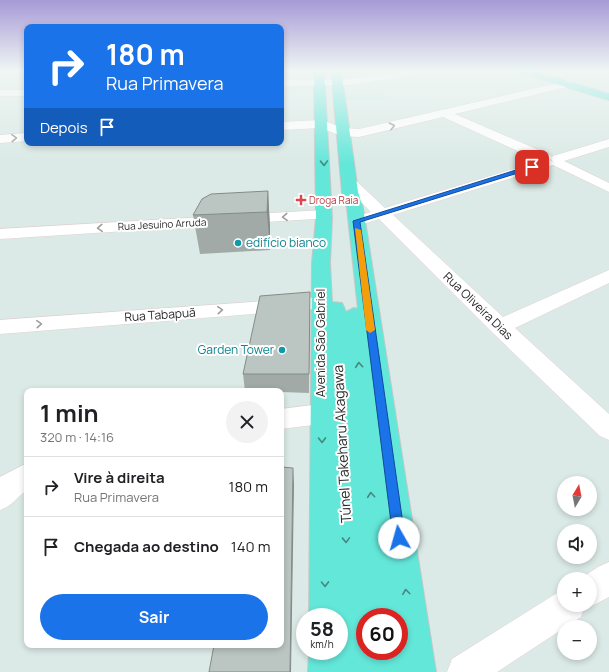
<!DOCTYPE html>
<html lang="pt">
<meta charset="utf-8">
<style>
:root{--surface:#fff;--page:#f2f2f2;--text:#202124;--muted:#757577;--line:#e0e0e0;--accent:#1a73e8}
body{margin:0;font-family:Manrope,sans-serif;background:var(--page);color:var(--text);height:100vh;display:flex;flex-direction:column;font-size:15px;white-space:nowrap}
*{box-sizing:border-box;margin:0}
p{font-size:13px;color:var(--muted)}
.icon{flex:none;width:22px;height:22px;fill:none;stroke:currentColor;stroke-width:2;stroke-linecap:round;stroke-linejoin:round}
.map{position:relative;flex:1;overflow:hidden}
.drawer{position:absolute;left:24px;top:388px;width:260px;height:260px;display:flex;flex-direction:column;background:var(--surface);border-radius:8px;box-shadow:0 2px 6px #0003}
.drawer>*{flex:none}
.guide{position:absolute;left:24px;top:24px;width:260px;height:122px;border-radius:8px;box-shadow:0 2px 6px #0003;background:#1a73e8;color:#fff;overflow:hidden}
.needle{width:26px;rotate:10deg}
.fabs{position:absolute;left:557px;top:476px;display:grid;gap:8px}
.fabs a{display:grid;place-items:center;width:40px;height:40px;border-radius:50%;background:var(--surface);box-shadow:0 2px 6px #0003;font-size:20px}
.speed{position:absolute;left:296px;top:608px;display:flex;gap:8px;font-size:20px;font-weight:700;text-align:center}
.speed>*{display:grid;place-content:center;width:52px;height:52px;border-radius:50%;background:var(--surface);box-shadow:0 2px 6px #0003;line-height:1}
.speed small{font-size:10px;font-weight:400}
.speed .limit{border:6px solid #d22;background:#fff;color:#111}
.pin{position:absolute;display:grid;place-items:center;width:34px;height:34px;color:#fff;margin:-17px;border-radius:8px;box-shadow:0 2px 6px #0006}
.me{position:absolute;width:44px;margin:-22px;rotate:353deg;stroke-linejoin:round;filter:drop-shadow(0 0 3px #0008)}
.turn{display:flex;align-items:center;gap:14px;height:84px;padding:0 16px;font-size:18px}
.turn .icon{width:52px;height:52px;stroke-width:2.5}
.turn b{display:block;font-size:28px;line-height:34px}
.then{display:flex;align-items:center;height:38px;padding:0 16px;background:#0003;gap:8px;font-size:15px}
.round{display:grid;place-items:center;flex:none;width:42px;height:42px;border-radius:21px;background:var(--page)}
.summary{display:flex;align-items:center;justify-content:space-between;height:68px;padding:0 16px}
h1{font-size:24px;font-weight:700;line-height:30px}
.cta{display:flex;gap:8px;margin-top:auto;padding:8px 16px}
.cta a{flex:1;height:46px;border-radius:24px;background:var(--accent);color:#fff;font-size:16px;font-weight:700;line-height:46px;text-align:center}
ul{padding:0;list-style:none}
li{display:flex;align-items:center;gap:12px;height:60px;padding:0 16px;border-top:1px solid var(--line)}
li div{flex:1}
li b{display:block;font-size:15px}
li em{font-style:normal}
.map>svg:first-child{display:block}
.education{fill:#cbebe5}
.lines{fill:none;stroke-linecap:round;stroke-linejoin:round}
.minor-casing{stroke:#e1d1d2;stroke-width:1}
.major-casing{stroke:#c7c7c7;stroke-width:2}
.minor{fill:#fff;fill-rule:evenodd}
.major{fill:#63e7d9;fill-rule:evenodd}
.wall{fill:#a1aaa7}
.shaded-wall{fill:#838b88}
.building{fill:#bbc6c2;stroke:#838b88}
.oneway{stroke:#9f9f9f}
.oneway2{stroke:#468881}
.route{fill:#1a73e8;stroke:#114b97}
.slow{fill:#f59e0b}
.health-dot{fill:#e0444e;stroke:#fff;stroke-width:1.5}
.culture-dot{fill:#0f9aa8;stroke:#fff;stroke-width:1.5}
.labels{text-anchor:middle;stroke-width:4;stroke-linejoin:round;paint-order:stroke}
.far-health-label{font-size:10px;fill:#be3a42;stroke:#fff;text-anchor:start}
.far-street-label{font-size:10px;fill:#292929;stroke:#fff}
.culture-label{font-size:12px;fill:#0d838f;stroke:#fff;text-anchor:start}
.street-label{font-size:12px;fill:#292929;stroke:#fff}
.near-street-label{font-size:14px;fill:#292929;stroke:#fff}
</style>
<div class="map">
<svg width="609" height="672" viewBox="0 0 609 672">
<rect width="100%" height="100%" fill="#dbeae6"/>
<path class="education" d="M345,95H380L389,100H345Z"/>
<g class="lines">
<defs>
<path id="minor" d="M408,70H430L425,73L350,85L281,86V80L350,79Z
M567,81L571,82L572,84L571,86L455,114L550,155L552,158L550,160L553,162L551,159L553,156L609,139V147L564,161L609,183V192L553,165L393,215L503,317L609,270V283L515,328L609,414V440L600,436L492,332L379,219L357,226L351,224L349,221L351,218L371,212L344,185L342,182L344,179H354L385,208L540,161L443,117L359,137L342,136L320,128L281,130V122L321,120L344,128L359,129Z
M0,90H27V96H0Z
M27,133V141L0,143V135Z
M324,210L330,212L332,215L330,218L0,239V229Z
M321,297L328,298L331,303L328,308L0,334V320Z
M321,404L330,407L333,414L330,421L321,424L281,429V409Z
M27,463V490C17,497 12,506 0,510V477Z
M609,562V597L590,607L585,605L581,617L497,672H447L452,659L557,593L564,591V605H590V579H580L598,567Z"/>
<path id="major" d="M314,70H324L332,218L330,263L332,302L342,303L346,312L354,308L358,309L347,208L342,192L331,70H341L358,192L363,208L436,672H308L309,651H339V617H309L312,263L316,218ZM365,617H399V651H365Z
M515,70H530L609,94V100L517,72Z"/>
</defs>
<use href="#minor" class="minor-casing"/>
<use href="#major" class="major-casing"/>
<use href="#minor" class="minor"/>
<use href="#major" class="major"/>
</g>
<path class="wall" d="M268,191L270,228V250L200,254L193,215Z
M310,292L309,393L281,392V391H245L243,374Z"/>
<path class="shaded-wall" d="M268,191L270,228V250L267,212Z
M293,468L294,485L291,672H290Z"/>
<path class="building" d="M268,191L267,212L193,215L202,199L211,194Z
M310,292L309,374H243L260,296Z
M281,467L293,468L290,672H209L214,645H281Z"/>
<defs><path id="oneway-chevron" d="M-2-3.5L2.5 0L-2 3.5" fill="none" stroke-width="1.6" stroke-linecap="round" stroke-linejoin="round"/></defs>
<g class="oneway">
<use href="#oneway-chevron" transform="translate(392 126) rotate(-14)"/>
<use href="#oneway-chevron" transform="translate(14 138) rotate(-3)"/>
<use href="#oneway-chevron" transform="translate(285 217) rotate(177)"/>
<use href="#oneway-chevron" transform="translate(100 228) rotate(177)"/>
<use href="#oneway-chevron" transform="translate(220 310) rotate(-4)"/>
<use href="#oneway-chevron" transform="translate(39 324) rotate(-4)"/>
</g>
<g class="oneway2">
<use href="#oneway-chevron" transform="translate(324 163) rotate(88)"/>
<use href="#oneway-chevron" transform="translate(359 365) rotate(-95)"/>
<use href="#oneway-chevron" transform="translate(322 440) rotate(89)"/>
<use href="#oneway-chevron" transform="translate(371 495) rotate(-95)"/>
<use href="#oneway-chevron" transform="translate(346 540) rotate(88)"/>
<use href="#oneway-chevron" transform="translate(325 584) rotate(89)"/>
<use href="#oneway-chevron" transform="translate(406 592) rotate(-97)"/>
</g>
<linearGradient id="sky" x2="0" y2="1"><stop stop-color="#a79ad6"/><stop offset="0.43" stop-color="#eff6f4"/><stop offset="1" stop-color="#eff6f4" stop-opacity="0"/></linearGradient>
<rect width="609" height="164" fill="url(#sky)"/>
<path class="route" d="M532,165L535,167L534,168L360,222L405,538L404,543L399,545L394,543L393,538L353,221Z"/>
<path class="slow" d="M355,228L361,230L375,330L370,333L366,330Z"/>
<path class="health-dot" d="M299 194h4v4h4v4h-4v4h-4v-4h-4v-4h4z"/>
<g class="culture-dot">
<circle cx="238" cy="243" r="4"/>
<circle cx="282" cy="350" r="4"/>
</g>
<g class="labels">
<g class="far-health-label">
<text x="309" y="204">Droga Raia</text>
</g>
<g class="far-street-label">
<text transform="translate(162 224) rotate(-3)" y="4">Rua Jesuíno Arruda</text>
</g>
<g class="culture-label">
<text x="246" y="247">edifício bianco</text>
<text x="274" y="354" text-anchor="end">Garden Tower</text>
</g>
<g class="street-label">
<text transform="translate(478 306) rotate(44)" y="4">Rua Oliveira Dias</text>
<text transform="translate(160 315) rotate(-4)" y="4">Rua Tabapuã</text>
<text transform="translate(321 343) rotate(-90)" y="4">Avenida São Gabriel</text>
</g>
<g class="near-street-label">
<text transform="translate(342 444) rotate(-93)" y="5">Túnel Takeharu Akagawa</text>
</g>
</g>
</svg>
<div class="fabs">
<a><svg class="needle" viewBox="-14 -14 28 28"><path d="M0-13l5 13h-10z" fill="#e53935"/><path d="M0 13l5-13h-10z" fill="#757577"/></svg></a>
<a><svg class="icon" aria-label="sound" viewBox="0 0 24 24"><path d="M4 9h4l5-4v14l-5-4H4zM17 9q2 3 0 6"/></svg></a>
<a>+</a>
<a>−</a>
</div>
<div class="speed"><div>58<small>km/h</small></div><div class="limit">60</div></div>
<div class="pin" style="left:532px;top:167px;background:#d93025"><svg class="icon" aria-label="arrive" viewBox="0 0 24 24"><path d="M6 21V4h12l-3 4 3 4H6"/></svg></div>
<svg class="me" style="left:399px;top:538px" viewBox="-20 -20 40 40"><circle r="19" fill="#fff"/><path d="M0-13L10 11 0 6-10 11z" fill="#1a73e8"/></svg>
<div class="guide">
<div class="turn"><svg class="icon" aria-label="right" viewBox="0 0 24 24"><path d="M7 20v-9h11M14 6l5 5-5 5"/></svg><div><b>180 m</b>Rua Primavera</div></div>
<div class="then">Depois<svg class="icon" aria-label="arrive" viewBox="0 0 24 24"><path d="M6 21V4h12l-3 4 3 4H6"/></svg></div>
</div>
<section class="drawer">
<div class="summary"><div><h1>1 min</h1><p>320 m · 14:16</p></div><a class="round"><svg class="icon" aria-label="close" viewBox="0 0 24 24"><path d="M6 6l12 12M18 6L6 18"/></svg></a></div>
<ul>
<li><svg class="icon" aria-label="right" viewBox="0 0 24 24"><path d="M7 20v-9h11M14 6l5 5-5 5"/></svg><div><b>Vire à direita</b><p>Rua Primavera</p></div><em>180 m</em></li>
<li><svg class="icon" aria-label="arrive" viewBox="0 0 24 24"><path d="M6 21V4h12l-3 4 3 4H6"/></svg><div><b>Chegada ao destino</b></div><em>140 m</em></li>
</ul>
<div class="cta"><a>Sair</a></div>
</section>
</div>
